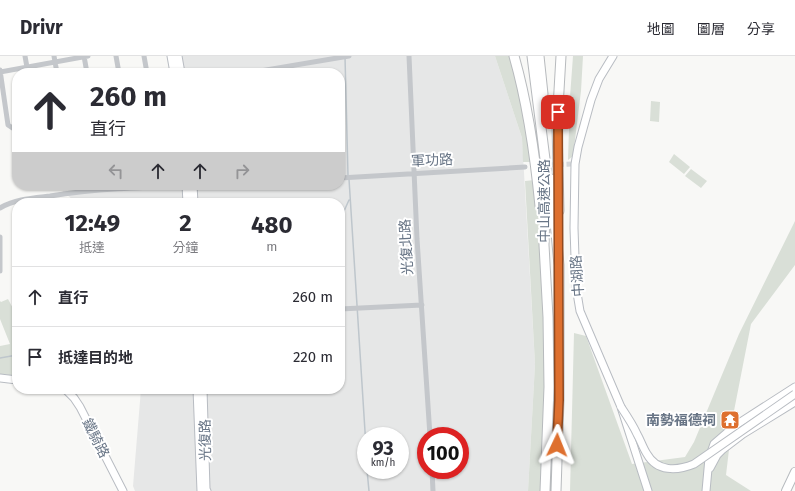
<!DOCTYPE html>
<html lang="zh-TW">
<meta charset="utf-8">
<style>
:root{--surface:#fff;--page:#f2f2f3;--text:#2b2b33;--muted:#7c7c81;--line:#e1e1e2}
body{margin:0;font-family:"Fira Sans","Noto Sans TC",sans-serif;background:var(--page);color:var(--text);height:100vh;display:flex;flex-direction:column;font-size:15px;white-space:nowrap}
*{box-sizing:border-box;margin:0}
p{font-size:13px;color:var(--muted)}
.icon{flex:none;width:22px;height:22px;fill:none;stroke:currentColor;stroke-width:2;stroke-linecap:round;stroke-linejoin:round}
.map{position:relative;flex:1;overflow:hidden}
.panel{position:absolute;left:12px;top:142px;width:333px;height:196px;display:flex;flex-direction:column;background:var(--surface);border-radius:16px;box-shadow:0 1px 3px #0004}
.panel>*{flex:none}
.top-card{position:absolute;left:12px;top:12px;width:333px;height:122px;border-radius:16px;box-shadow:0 1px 3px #0004;background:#fff;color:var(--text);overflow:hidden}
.speed{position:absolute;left:357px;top:371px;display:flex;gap:8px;font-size:20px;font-weight:700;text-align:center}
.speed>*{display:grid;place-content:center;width:52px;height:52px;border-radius:50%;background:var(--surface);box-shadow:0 1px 3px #0004;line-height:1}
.speed small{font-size:10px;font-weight:400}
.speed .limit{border:6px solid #d22;background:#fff;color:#111}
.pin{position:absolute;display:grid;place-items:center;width:34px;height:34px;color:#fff;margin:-17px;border-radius:8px;box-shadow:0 2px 6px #0006}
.me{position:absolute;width:44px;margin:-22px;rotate:2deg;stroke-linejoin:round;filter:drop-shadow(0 0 3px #0008)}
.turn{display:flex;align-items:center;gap:14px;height:84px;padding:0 12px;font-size:18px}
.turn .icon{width:52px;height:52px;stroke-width:2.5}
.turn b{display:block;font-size:28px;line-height:34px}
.lanes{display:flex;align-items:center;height:38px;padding:0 12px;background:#0003;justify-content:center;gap:20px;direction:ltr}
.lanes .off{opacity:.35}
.eta{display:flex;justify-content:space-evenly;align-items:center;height:68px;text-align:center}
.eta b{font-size:24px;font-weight:700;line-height:28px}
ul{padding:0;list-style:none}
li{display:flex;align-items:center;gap:12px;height:60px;padding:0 12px;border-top:1px solid var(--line)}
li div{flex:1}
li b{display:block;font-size:15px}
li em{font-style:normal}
header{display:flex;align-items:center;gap:24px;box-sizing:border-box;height:56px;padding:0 20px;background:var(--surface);border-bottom:1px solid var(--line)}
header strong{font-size:19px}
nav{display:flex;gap:22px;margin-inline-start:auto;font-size:14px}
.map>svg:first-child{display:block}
.built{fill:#e6e7e7;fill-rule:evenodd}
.green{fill:#d9dfd7}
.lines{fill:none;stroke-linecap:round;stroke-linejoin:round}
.stream{stroke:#bec6cc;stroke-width:1.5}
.street-tunnel{stroke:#d4d7da;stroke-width:5;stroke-dasharray:5 2.5;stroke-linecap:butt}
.secondary-casing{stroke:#b8bcc2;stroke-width:9}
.primary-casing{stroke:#b7bbbf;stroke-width:10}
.highway-casing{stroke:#b7babd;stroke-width:11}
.street{stroke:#c4c7cb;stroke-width:5}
.secondary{stroke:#fff;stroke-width:7}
.primary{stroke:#fff;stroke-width:8}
.highway{stroke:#fff;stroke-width:9}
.secondary-bridge-casing{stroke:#b8bcc2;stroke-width:9;stroke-linecap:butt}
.secondary-bridge{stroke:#fff;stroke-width:7}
.route-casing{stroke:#90491f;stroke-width:10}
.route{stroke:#de702f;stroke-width:7}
.labels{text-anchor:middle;stroke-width:4;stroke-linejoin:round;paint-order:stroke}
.street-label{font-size:14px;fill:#687586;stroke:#fff}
.poi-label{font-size:14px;font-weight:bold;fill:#687586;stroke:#fff;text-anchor:end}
</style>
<header>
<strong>Drivr</strong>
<nav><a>地圖</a><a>圖層</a><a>分享</a></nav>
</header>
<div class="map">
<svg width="795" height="435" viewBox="0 0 795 435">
<rect width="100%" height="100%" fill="#f8f8f6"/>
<path class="built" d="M176,0H495L522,82L535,308L528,435H135L133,430L141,333H340V147H77L62,135L175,129H340V17H179ZM366,380H400V414H366ZM426,380H460V414H426Z"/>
<path class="green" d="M495,0H509L518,28L532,106H523L522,82Z
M573,0H583L581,35L573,100L568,104L570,41Z
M651,45L660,46L659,66L650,65Z
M674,98L690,111L684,118L669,106Z
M691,113L707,125L701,132L685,120Z
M535,124L545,218L548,332L541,435H528L535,308L525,125Z
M795,165V209L751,268L733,360L726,419L751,435H570L574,277L586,280L632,408L685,401L694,386L739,278Z
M8,243L17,260V320L0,318V290L10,288L0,263V245L1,246Z"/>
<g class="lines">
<path class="stream" d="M345,1L348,119
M349,123L366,391
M340,164L349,144
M0,302L17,299
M367,414L369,435"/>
<path class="street-tunnel" d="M544,109L575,108"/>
<defs>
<path id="secondary" d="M171,0L174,17
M178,0L181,17
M613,0L599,23L591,44L578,91L575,108L574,172L576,231L580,255L621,351L648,435
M186,129L187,147
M193,129L194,147
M0,322L17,324
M65,333L74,342L80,351L123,435
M197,333L201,435
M203,333L206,433L207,435
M710,412L717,399L722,394L743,378L795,346
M706,435L709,402L714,388L736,369L795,331"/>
<path id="primary" d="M786,435L795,416"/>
<path id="highway" d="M514,0C528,49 535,99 540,150
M532,0L546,111L544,189L548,261L549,331L545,435
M539,0L543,38
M551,123L559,209V344L556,435
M559,155L557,69L561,0"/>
</defs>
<use href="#secondary" class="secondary-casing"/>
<use href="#primary" class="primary-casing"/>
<use href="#highway" class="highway-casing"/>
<path class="street" d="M25,0L28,17
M54,0L57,17
M84,0L87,17
M116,0L119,17
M144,0L147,17
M409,0L417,183L430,380
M0,14L8,69L17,75
M0,16L88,0
M248,17L349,0
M340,122L525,111
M0,152C15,143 33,142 50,140C105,131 161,131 217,129
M0,181V215
M340,253L422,249
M432,414L433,435"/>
<use href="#secondary" class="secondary"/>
<use href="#primary" class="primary"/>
<use href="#highway" class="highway"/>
<defs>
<path id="secondary-bridge" d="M621,351C627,360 633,369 637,378C641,385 643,392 647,398C657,416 677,415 694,408L795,338"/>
</defs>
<use href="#secondary-bridge" class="secondary-bridge-casing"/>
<use href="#secondary-bridge" class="secondary-bridge"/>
</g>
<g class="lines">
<defs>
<path id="route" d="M557,389L559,344L558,56"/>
</defs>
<use href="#route" class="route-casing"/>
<use href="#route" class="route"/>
</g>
<defs>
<symbol id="temple-square" viewBox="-11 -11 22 22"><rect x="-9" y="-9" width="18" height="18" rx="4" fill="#de702f" stroke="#fff"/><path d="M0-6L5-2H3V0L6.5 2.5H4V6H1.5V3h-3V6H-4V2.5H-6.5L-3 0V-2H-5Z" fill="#fff"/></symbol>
</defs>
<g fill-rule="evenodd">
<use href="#temple-square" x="719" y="353" width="22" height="22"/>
</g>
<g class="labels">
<g class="street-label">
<text transform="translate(432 104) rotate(-3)" y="5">軍功路</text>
<text transform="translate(544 145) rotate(-90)" y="5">中山高速公路</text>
<text transform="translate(406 191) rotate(-93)" y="5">光復北路</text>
<text transform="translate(577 220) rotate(-94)" y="5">中湖路</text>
<text transform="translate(96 382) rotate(63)" y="5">鐵騎路</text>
<text transform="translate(205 384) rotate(-91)" y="5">光復路</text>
</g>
<g class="poi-label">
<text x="716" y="369">南勢福德祠</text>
</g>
</g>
</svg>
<div class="speed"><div>93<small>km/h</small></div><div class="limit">100</div></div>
<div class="pin" style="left:558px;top:56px;background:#d93025"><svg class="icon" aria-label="arrive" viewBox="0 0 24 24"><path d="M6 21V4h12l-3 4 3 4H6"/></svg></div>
<svg class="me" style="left:557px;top:389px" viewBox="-20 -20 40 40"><path d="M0-17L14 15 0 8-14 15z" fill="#de702f" stroke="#fff" stroke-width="4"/></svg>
<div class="top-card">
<div class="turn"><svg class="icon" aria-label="ahead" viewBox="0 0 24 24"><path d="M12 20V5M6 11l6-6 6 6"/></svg><div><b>260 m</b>直行</div></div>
<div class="lanes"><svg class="icon off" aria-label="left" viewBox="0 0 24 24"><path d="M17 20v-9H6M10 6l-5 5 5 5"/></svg><svg class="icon" aria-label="ahead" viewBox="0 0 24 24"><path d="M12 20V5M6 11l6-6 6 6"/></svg><svg class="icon" aria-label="ahead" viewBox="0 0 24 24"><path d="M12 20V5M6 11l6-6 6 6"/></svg><svg class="icon off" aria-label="right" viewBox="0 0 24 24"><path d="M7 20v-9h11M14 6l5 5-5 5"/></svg></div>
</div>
<section class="panel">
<div class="eta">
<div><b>12:49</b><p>抵達</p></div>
<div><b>2</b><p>分鐘</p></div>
<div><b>480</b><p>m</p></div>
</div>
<ul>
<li><svg class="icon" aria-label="ahead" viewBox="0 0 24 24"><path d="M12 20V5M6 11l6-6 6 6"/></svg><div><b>直行</b></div><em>260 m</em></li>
<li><svg class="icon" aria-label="arrive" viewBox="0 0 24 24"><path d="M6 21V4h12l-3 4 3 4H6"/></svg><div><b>抵達目的地</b></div><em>220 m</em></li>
</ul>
</section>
</div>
